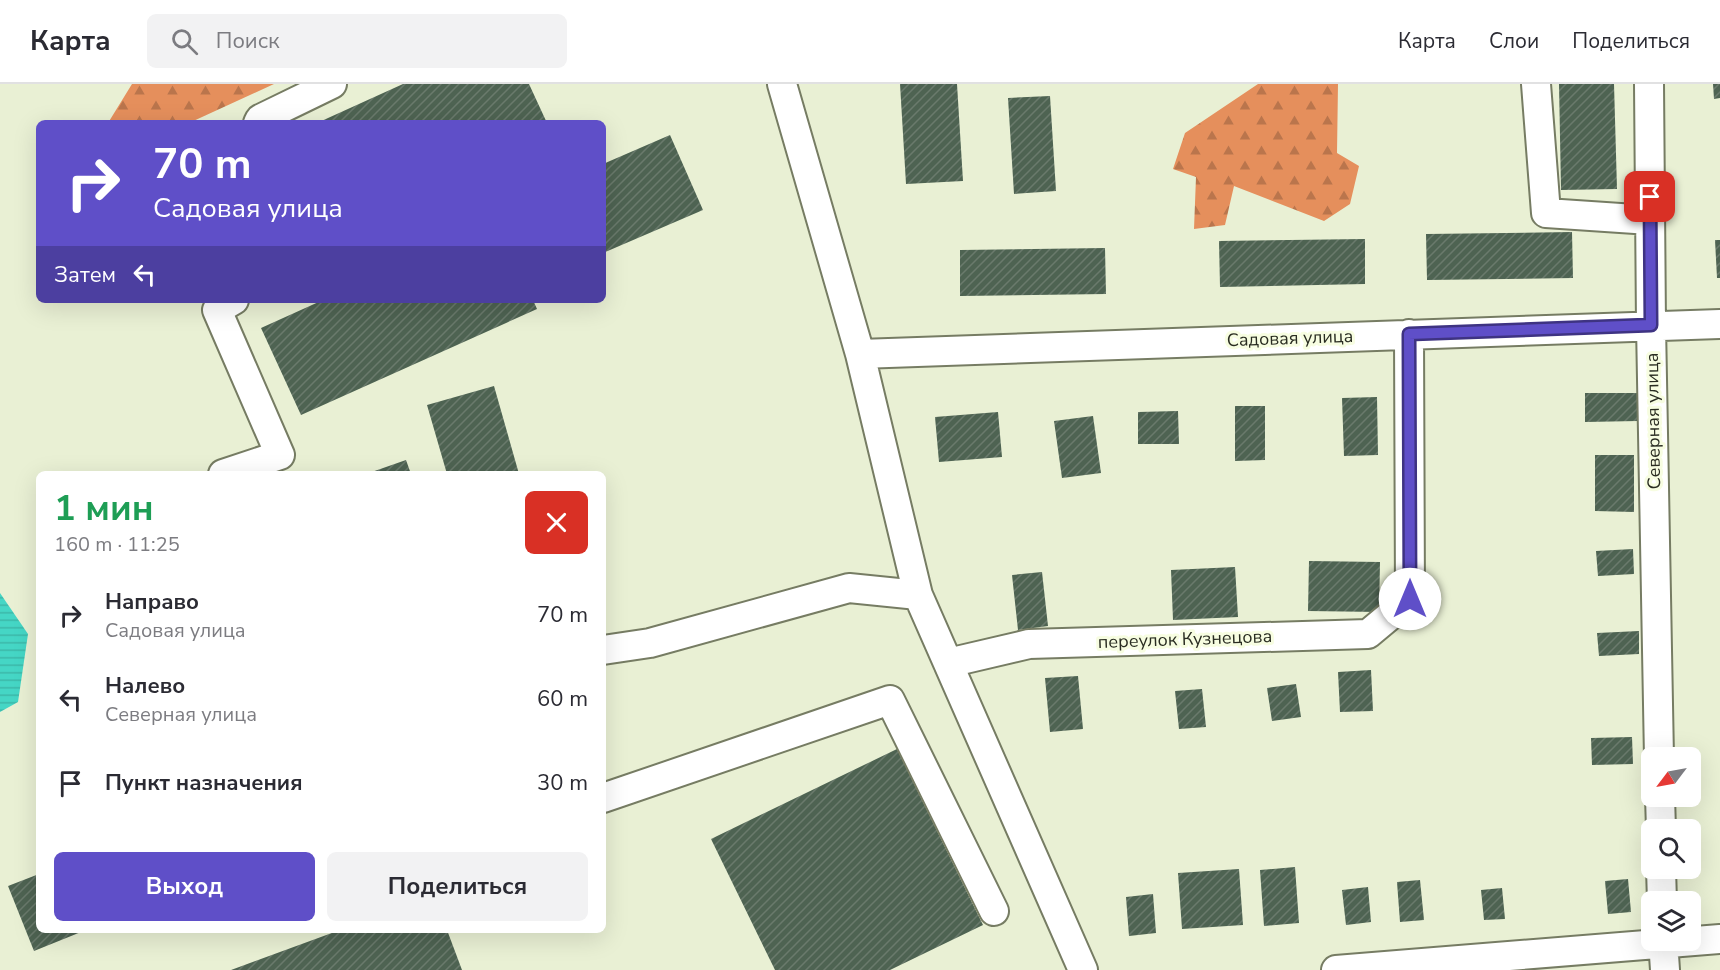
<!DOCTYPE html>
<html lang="ru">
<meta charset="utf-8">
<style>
:root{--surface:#fff;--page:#f2f2f3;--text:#2b2b33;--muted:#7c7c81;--line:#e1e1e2;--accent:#5f4fc8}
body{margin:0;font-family:"Nunito Sans",sans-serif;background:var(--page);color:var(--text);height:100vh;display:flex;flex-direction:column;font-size:22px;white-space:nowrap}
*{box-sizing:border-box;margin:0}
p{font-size:20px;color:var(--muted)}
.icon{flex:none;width:33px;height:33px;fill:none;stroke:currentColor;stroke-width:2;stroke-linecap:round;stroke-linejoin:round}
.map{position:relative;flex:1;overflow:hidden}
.sheet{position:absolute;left:36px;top:387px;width:570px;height:462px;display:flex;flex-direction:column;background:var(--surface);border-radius:9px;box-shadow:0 6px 24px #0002}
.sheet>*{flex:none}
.banner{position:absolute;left:36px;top:36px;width:570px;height:183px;border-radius:9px;box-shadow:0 6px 24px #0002;background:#5f4fc8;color:#fff;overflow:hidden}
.needle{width:39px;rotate:238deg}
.controls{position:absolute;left:1641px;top:663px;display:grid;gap:12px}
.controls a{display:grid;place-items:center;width:60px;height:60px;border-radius:9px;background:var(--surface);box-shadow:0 6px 24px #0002;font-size:30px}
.pin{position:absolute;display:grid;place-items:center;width:51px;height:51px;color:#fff;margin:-26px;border-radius:12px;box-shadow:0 3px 9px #0006}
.me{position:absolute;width:66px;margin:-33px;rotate:0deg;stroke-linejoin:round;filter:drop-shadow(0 0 4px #0008)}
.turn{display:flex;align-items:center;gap:21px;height:126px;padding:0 18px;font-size:27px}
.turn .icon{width:78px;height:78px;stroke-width:2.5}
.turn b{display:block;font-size:42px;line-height:51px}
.then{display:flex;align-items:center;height:57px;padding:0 18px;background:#0003;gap:12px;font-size:22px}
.round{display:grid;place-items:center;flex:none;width:63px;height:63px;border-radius:9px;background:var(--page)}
.headline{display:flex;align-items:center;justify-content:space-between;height:102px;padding:0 18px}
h1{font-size:36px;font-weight:700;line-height:45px;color:#1e9e55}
.cta{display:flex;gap:12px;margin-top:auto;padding:12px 18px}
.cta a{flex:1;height:69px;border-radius:9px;background:var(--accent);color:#fff;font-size:24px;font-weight:700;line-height:69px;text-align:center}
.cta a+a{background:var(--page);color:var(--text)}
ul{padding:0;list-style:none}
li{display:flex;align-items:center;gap:18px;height:84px;padding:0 18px}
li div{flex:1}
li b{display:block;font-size:22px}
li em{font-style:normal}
header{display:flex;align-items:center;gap:36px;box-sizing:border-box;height:84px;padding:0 30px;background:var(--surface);border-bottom:2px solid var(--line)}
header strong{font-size:28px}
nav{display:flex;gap:33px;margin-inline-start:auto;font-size:21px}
.search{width:420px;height:54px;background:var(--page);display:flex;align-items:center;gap:15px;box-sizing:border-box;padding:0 21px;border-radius:9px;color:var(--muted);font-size:22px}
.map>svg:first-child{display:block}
.forest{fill:url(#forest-firs)}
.water{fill:url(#water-rules)}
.building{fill:url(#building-hatch)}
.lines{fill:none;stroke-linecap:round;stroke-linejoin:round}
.minor-casing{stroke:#767c63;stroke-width:32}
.minor{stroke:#fff;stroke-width:28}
.route-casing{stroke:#3e3382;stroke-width:15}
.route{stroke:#5f4fc8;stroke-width:10}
.labels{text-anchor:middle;stroke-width:6;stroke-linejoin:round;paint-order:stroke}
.street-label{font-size:18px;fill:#292c21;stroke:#f7fde1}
</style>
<header>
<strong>Карта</strong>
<div class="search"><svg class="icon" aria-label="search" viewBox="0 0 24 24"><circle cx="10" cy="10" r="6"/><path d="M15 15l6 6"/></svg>Поиск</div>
<nav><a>Карта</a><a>Слои</a><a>Поделиться</a></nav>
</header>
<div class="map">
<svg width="1720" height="886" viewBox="0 0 1720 886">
<defs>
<pattern id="forest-firs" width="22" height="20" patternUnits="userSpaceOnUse" patternTransform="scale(1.5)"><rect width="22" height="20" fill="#e58f5c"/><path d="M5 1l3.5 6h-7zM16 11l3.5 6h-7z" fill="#ba754c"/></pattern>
<pattern id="water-rules" width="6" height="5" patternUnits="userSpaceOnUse" patternTransform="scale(1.5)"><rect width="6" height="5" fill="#45d6c5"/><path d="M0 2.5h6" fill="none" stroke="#3cb8a9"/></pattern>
<pattern id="building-hatch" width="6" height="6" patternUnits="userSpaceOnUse" patternTransform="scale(1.5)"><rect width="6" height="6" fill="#4e6352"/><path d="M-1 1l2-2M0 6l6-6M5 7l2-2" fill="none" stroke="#6a7a6c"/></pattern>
</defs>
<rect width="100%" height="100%" fill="#e9f0d4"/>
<path class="forest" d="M132,0H274L189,39H108Z
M1258,0H1338L1337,69L1359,82L1350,120L1324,137L1234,102L1225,141L1194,145L1196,93L1173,85L1185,49Z"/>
<path class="water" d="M0,509L28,550L18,618L0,628Z"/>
<path class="building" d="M403,0H529L547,39H317Z
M900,0H957L963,97L906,100Z
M1559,0H1614L1617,105L1561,106Z
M1713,0H1720V14L1714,15Z
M1050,12L1056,107L1014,110L1008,14Z
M670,51L703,126L603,169V80Z
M1572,148L1573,194L1427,196L1426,150Z
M1365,155V200L1220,203L1219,157Z
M1715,156H1720V194H1717Z
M1105,164L1106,210L960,212V166Z
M323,216H533L537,225L301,331L261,244Z
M494,302L519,390H447L427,321Z
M1585,309H1637L1638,337L1585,338Z
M1377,313L1378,371L1344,372L1342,314Z
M1235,322H1265V376L1235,377Z
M1178,327L1179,360H1138V328Z
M998,328L1002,373L939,378L935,333Z
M1093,332L1101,389L1062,394L1054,337Z
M1595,371H1634V428L1595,427Z
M406,376L411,390H366Z
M1633,465L1634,490L1598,492L1596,467Z
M1309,477L1380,478L1379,528L1308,527Z
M1235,483L1238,533L1173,536L1171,486Z
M1042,488L1048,542L1018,546L1012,491Z
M1639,547V570L1599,572L1597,549Z
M1371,586L1373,627L1340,628L1338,588Z
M1078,592L1083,645L1050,648L1045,594Z
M1296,600L1301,633L1272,637L1267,604Z
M1202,605L1206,643L1179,645L1175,607Z
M1632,653L1633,680L1592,681L1591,654Z
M897,665L983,841L890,886H775L711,755Z
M1295,783L1299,839L1264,842L1260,786Z
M1239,785L1243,841L1182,845L1178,789Z
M39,790V846H86L34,867L8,802Z
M1628,795L1631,828L1608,830L1605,797Z
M1420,796L1424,836L1400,838L1397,798Z
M1368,803L1371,838L1346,841L1342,806Z
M1502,804L1505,835L1484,836L1481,806Z
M1153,810L1156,849L1129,852L1126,813Z
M340,846H447L462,886H231Z"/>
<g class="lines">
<defs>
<path id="minor" d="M782,0L860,270L918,511L1083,886
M1536,0L1546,129L1650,136
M1649,0L1651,241L1659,674
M258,39L260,35L332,0
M860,270L1720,240
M223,390L280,371L217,226L234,216
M603,566L650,559L849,504L918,511
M948,579L1029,560L1368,550L1410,515L1409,250
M1660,712L1661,746
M603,714L890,616L994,827
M1661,784L1662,818
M1663,856L1665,886
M1336,886L1720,855"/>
</defs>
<use href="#minor" class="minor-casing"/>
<use href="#minor" class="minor"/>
</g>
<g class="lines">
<defs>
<path id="route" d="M1410,515L1409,250L1651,241L1650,113"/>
</defs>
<use href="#route" class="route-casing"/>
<use href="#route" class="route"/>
</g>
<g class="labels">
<g class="street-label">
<text transform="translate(1290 254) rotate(-2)" y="6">Садовая улица</text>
<text transform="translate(1653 337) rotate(-91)" y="6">Северная улица</text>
<text transform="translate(1185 555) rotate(-2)" y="6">переулок Кузнецова</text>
</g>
</g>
</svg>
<div class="controls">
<a><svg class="needle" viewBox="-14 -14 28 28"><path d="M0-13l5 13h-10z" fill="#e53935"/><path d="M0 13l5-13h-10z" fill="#7c7c81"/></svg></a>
<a><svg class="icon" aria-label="search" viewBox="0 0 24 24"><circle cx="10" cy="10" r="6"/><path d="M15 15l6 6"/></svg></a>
<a><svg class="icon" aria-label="layers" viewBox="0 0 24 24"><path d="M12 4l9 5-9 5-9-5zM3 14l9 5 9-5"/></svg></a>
</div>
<div class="pin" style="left:1650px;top:113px;background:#d93025"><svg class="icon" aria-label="arrive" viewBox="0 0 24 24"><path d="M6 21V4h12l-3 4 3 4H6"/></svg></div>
<svg class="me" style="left:1410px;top:515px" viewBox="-20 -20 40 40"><circle r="19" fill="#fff"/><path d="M0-13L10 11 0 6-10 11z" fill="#5f4fc8"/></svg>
<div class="banner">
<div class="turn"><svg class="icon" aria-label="right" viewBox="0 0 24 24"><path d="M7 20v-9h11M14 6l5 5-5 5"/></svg><div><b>70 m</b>Садовая улица</div></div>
<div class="then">Затем<svg class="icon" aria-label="left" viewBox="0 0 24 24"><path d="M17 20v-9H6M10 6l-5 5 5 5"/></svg></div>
</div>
<section class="sheet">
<div class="headline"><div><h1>1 мин</h1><p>160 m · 11:25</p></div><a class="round" style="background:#d93025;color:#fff"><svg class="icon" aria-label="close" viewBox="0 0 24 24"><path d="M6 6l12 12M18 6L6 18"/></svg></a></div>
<ul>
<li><svg class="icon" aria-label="right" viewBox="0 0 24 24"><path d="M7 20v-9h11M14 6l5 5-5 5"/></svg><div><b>Направо</b><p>Садовая улица</p></div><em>70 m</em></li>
<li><svg class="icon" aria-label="left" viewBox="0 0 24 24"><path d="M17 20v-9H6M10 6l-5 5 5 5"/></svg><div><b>Налево</b><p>Северная улица</p></div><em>60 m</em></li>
<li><svg class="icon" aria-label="arrive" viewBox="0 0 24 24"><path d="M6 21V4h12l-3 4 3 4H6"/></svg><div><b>Пункт назначения</b></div><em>30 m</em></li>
</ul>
<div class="cta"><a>Выход</a><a>Поделиться</a></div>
</section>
</div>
